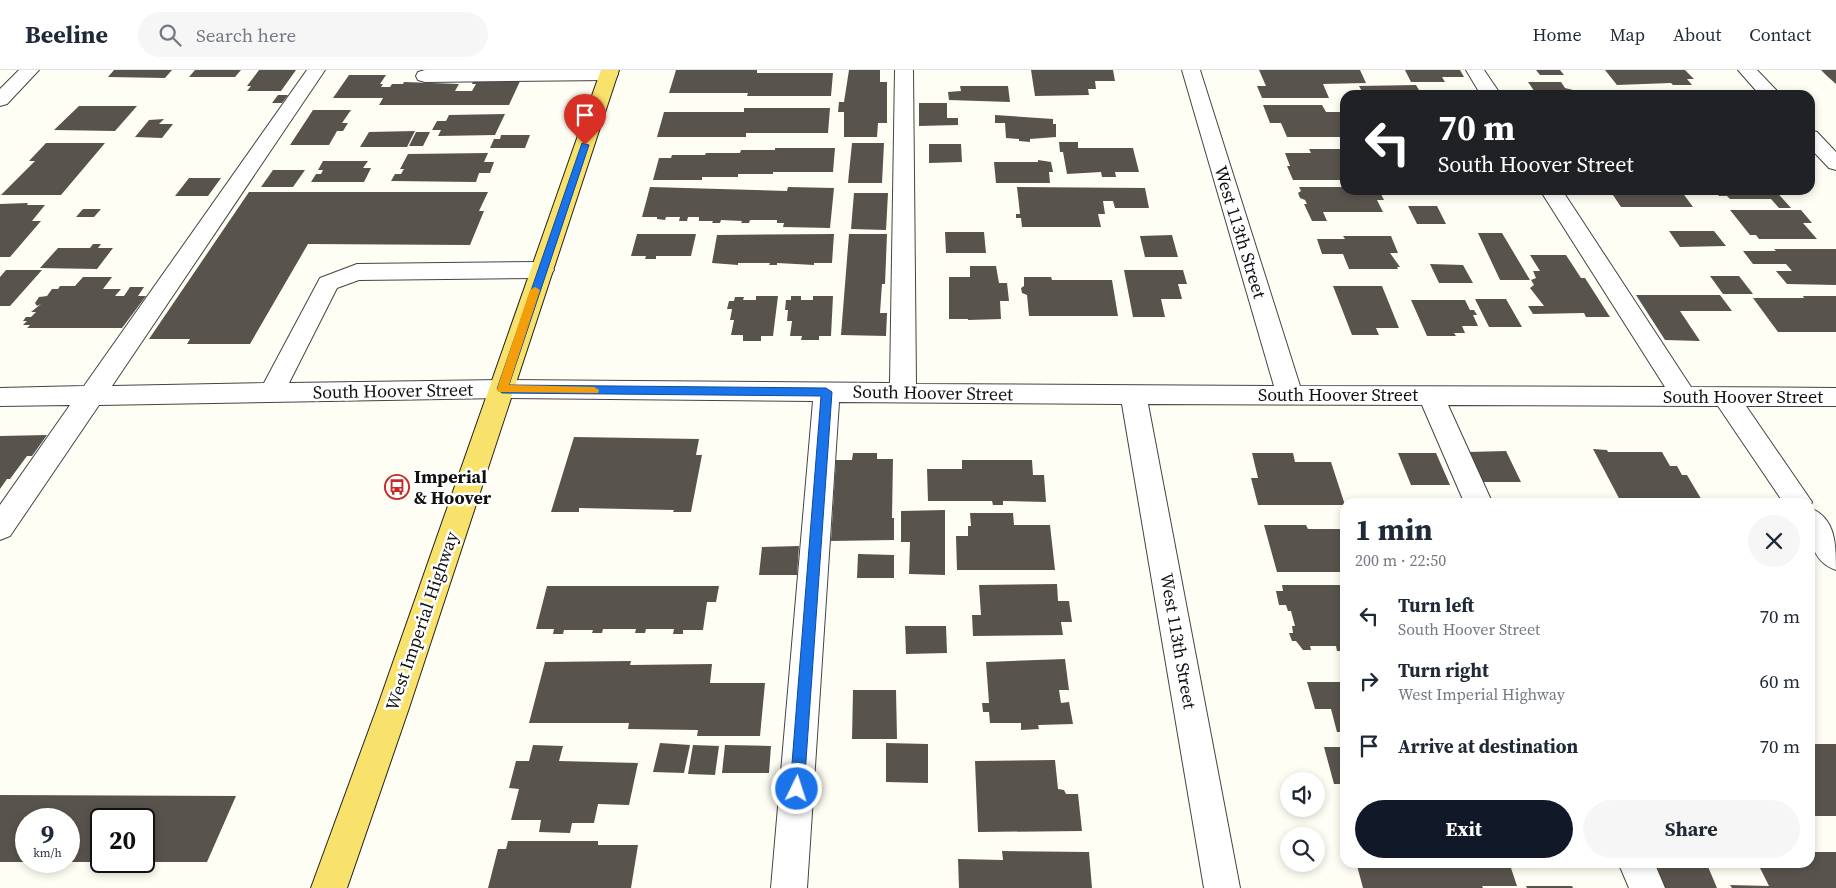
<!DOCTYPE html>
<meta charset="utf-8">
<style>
:root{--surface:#fff;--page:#f6f6f7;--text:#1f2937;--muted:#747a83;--line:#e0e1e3;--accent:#111827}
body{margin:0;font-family:"Source Serif 4",serif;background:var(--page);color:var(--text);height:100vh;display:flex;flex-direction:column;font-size:19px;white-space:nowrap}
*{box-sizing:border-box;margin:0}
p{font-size:16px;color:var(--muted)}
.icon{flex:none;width:28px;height:28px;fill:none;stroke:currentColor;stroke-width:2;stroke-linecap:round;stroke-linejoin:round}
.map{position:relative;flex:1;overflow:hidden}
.details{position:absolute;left:1340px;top:428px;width:475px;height:370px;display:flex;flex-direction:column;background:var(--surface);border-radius:15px;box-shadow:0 2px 8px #0003}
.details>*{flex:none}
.hud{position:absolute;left:1340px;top:20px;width:475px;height:105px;border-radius:15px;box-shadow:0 2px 8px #0003;background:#202124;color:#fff;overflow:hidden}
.tools{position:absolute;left:1280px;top:702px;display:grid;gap:10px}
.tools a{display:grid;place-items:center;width:45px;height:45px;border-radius:50%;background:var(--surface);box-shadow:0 2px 8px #0003;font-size:25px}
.speed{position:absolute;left:15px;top:738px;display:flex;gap:10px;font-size:25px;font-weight:700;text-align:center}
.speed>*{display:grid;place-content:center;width:65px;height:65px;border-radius:50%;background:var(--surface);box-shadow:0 2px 8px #0003;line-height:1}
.speed small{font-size:12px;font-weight:400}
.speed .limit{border:2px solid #111;border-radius:8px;background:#fff;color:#111}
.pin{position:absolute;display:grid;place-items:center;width:42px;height:42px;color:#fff;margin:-51px -21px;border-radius:50% 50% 50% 0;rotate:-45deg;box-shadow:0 0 5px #0007}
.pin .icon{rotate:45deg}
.me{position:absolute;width:55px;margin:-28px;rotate:4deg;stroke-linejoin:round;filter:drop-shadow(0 0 4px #0008)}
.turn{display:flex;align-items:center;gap:18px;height:105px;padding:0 15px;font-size:22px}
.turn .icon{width:65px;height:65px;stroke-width:2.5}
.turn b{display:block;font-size:35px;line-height:42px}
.round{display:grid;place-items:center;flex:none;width:52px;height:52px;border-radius:26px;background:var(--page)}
.summary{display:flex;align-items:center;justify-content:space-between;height:85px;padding:0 15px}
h1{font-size:30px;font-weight:700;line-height:38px}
.button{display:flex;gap:10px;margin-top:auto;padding:10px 15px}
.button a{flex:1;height:58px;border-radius:30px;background:var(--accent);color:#fff;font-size:20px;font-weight:700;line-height:58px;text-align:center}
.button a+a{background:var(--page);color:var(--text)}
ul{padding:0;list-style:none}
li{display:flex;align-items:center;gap:15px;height:65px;padding:0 15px}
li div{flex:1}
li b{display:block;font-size:19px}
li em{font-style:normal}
header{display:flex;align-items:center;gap:30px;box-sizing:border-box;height:70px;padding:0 25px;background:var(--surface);border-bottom:1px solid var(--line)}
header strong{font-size:24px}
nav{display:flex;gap:28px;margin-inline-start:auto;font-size:18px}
.search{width:350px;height:45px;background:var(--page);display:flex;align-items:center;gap:12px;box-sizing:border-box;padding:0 18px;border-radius:28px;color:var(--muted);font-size:19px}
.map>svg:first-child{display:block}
.building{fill:#59534d}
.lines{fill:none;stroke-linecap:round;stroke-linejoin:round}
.minor-casing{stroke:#444;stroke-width:2}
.major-casing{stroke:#222;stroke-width:2}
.minor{fill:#fff;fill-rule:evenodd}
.major{fill:#f8e26b;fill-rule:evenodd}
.route{fill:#1a73e8;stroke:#114b97}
.slow{fill:#f59e0b}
.labels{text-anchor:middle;stroke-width:5;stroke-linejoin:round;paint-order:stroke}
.street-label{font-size:18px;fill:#111;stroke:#fff}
.poi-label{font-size:18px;font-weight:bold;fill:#111;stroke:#fff;text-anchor:start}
</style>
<header>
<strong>Beeline</strong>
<div class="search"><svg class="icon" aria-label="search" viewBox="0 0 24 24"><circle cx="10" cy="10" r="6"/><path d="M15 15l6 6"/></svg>Search here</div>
<nav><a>Home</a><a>Map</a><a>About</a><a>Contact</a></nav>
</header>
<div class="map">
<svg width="1836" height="818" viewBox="0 0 1836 818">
<rect width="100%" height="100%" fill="#fffef4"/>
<path class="building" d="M114,0H172L165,8L108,7Z
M195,0H241L235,7H189Z
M259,0H296L281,21H247L251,16H247Z
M676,0H757V3H833L831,26H747L748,23H669Z
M849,0H880V12H887V53H878L877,67H844V42H838L839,32H844Z
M1031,0H1113L1115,11H1095L1096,19H1088L1089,25L1035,26Z
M1259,0H1360L1366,13L1323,14L1329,28H1262L1257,16H1266Z
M1405,0H1460L1464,7H1442L1445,12H1411Z
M1536,0H1560L1564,5H1540Z
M1605,0H1685L1694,9H1687L1692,15H1673L1671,13L1617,15Z
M1821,0H1836V14L1827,6Z
M349,5H386L380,14H383L381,17H390L392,14H403L404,12L459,14L455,21H472L476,14H472L473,11L521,9L509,35H379L383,28H333Z
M1528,12H1561L1565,18L1573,20L1579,25H1537Z
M1416,15L1422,25H1364L1359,16Z
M960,16H1008L1010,32L949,30L948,22L961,21Z
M1457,21H1472L1474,25H1459Z
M278,25H288L282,33H272Z
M919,33H947V48H958V55L919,56Z
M1263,35H1322L1326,42H1345V67H1287L1281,53H1270Z
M79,36H137L115,61L54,60Z
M744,38H830L828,63H746V67H657L664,42H744Z
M313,40H351L342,53H348L343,61H337L329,75H290Z
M505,44L495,65L438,66L441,60H432L437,51H446L449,45Z
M995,45L1053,49V54H1056V67L1030,69V72L1019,71V69L1006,68L1005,53H995Z
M164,49L159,54H173L162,68L135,67L149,50Z
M415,61L407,77H360L369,62Z
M416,62H430L423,76H409Z
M501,65H530L525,78H490L494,69H500Z
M1059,72H1078V78H1133L1139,102H1115L1116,107H1102L1101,102L1067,104L1063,82H1060Z
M46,73H105L61,125H1L35,91H29Z
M852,73H884L882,113H848Z
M929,74H961L962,92L929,93Z
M775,78H835L833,102H773V104H738V107H702V110H653L659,88H671L672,85H705L706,83H740L741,80H775Z
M1309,79H1345V110H1293L1287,96H1290L1285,83H1311Z
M488,83L484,92H494L490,103H479L476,112L391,111L395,104H401L404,99H400L408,84Z
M1038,90L1051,92L1053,102H1049L1050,113H996L994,92H1038Z
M323,91H368L363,98H371L364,112H311L316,104H321L323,100H318Z
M273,100H305L293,117H261Z
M189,108H221L208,126H175Z
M650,117L787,121L788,117L834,118L830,158L783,157L784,153H777V150H750L749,153H741L742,151L721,150L720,153H712L713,151H699V147H688L687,151H679L680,147H666L665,150L657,149V147H642Z
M1017,117L1145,118L1149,138H1115L1113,131H1103L1105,144H1098L1101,157H1022L1021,148H1016V144H1020Z
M1299,117H1345V120H1379L1384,130H1377L1383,142H1323L1327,151H1312L1304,134H1307L1305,130L1300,128L1298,123L1301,121Z
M1387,120H1403L1405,125H1389Z
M1625,120H1640L1642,122H1682L1693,137H1621L1611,122H1627Z
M1714,120H1775L1791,138H1779L1771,129H1730L1727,126H1719Z
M249,122H488L479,141H484L470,175L308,174L250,274H187L190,269H149Z
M854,123H888L886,160L851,159Z
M28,133L27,135H45L32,151H41L10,187H0V134Z
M1408,136H1437L1446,154H1417Z
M83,139H101L94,147H76Z
M1730,140H1801L1812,153H1803L1817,169H1759L1756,165H1750Z
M1669,161H1714L1726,176L1680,177Z
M945,162H984L986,183H946Z
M1478,163H1502L1530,210H1500Z
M637,164H696L691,186H656V189H645L646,186H631Z
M834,164L832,193H814V195L777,193V195H769L770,193H738V195L712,193L717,165Z
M849,164H887L885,214H882L880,243H887L886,266L841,265Z
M1172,165L1178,187H1145L1140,166Z
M1343,166H1391L1398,183H1390L1400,197H1397L1398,199H1349L1343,184H1322L1317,169H1345Z
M93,174H101L98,178H113L97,199L40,198L58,178H90Z
M1774,179H1836V215L1787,214L1776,201H1792L1786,194H1753L1743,181H1776Z
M1530,185H1566L1581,208H1585L1610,247H1586L1584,243L1533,244L1528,236H1544L1530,218L1534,215L1531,210L1536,208L1533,201H1540Z
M1430,194L1463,195L1473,213H1439Z
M970,196H996L999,213H1007L1009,231H1000L1001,249L968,250V249H949V207H970Z
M6,200H42L10,236H0V207Z
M1124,200H1183L1187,214H1178L1182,229H1161L1165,247H1133Z
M1710,206H1739L1753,224H1723Z
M83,207H112L103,219H121L115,226H124L130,217H144L138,226H146L122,258H27L30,255H23L27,251H23L26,247H31L36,242H31L41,234L37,236L35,233L39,227L47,226L52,219H58L60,216H75Z
M1024,207H1051L1052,210H1112L1118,246H1029L1027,225L1022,223L1021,218L1024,216Z
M1333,216H1382L1399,258H1376L1379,265H1352Z
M1636,225H1720L1732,241H1680L1700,271L1665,270Z
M756,226H778L773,266H761V271H743V265H731L734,250H730L732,239H727L729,231H734L735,227H744L743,230H756Z
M791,226H801V230H813V226H833L831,266H819V270H801L802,266H790L792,251H787L788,240H785L786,230H791Z
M1803,226H1836V262H1778L1753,228H1804Z
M1475,229H1506L1522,257H1489Z
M1411,230H1465L1470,240H1474L1477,245H1473L1478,256H1462L1465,263H1454L1456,266H1427Z
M47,365L32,386H27L10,409H7L0,419V366Z
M574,367L699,369L696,385H702L691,442H673L674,440L579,438V442H551Z
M1593,379L1607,380L1608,382H1662L1670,396H1677L1682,405H1687L1703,432H1621Z
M1506,381L1521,412H1481L1468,382Z
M853,383H877V389H893L892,448H894V470L831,471L836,390H852Z
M1252,383H1293L1295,392H1331L1345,435H1258L1251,408H1258Z
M1398,383H1436L1450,415H1411Z
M962,390H1032L1033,405H1044L1046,432L1003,431V435H993L992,431H928L927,399H962Z
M945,440V505L909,504L910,472H901V441Z
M970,443H1013L1014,455H1050L1055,500H957L956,466H968V456H971Z
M1264,455H1306L1308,459H1340L1345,473V502H1277Z
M799,476L797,505H759L762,477Z
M858,484L894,485V508H857Z
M1057,514L1058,531H1069L1072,552H1061L1063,565L973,566L972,545H981L979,515Z
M1282,515H1345V581H1337L1336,576H1310L1311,580H1303L1296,571H1292L1289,563H1293L1292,556H1295L1291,541H1288L1286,535H1279L1276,521H1283Z
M547,516H719L716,532H707L703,560H683V564H673L674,559H646L645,563H635L636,559H603L602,563H592L593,560H564L563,564H553L554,559H536Z
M905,556H946L947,583L906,584Z
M1065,589L1069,620H1059L1061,633L1069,632L1073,654L1038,655L1039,659L1021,660V653H990L989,642H983L982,633H989L986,592Z
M631,591L630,595L712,594L710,613H765L760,666H697L698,660L628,659L629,653H529L545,592Z
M1307,612H1345V662H1337L1331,639H1315Z
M853,620H896L897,669H852Z
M660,673L690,675L684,703L653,702Z
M886,673L928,674V713L886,712Z
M1810,674H1836V746H1810Z
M533,675L563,676L559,691L638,693L629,735L598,734L594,753H572L570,763L539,762L541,750H511L519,719L509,718L516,691H529Z
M693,675L719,676L715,705L688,704Z
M725,675L771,676L769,703H722Z
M1324,677H1345V714H1334Z
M1055,690L1058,719L1064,720L1066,724H1078L1082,761L978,762L975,691Z
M0,725L236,726L207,792H144V749H101V792H69V749H26V792H0Z
M508,771H598V775H638L631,818H488L498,779H506Z
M1002,781L1089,782L1092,818H959L958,789L1003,790Z
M1810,782H1836V818H1732L1730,815L1769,816L1757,792H1810Z
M1356,792H1509L1517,816H1482L1483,818H1363Z
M1648,792H1706L1717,818H1659Z
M1526,816H1572L1573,818H1527Z"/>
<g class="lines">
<defs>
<path id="minor" d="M19,0H39L7,34L0,36V19Z
M307,0H325L112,316L264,313L320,208L357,194L542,192L550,195L554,200L550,205L542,208L359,210L337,218L289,313L502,310L890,313L895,0H913L916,314L1274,316L1182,0H1200L1300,316L1665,317L1540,120H1562L1691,317L1836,318V336H1746L1812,432L1810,436V432H1783L1718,336L1448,335L1492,432H1464L1422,335L1148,334L1240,818H1204L1122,334L839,332L807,818H771L813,331L502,328L99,335L10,466L0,470V435L70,335L0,336V318L84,316Z
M425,0H616L618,4L616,8L609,10L425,12L418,10L416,6L418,2Z
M1466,0H1484L1501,25H1481Z
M1738,0H1757L1781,25H1760Z
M1810,60L1817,62L1836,82V100L1829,98L1810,78Z
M1810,438C1836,448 1836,475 1836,500C1808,490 1810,463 1810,438Z
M1618,792H1654L1665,818H1629Z"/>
<path id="major" d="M601,0H619L409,638L347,818H311L377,638Z"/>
</defs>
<use href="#minor" class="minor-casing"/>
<use href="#major" class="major-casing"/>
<use href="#minor" class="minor"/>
<use href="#major" class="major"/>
</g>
<path class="route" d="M582,73L589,75L509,315L826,318L832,322L804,719L802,724L797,726L792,724L790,719L821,326L502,323L497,319Z"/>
<path class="slow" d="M535,217L540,220L509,315L594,317L599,320L598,323L498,322L497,319L530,220Z"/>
<defs>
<symbol id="bus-ring" viewBox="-11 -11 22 22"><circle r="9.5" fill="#fff" stroke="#c32c26" stroke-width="1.5"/><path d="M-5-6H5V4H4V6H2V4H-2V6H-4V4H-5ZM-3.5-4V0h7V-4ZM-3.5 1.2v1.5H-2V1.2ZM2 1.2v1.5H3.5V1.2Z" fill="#c32c26"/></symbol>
</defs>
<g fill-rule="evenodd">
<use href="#bus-ring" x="383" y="403" width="28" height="28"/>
</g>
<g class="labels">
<g class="street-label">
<text transform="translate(1240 162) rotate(73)" y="6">West 113th Street</text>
<text transform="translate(393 321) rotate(-1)" y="6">South Hoover Street</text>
<text transform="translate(933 323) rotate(1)" y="6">South Hoover Street</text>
<text x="1338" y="331">South Hoover Street</text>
<text x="1743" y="333">South Hoover Street</text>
<text transform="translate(422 551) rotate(-71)" y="6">West Imperial Highway</text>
<text transform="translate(1178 571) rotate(80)" y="6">West 113th Street</text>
</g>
<g class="poi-label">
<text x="414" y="413">Imperial<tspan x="414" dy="21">&amp; Hoover</tspan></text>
</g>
</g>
</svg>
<div class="tools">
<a><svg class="icon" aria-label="sound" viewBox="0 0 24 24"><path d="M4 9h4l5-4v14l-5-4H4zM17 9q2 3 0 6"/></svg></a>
<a><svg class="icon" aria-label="search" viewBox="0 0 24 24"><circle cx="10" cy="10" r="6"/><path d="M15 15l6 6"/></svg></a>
</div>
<div class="speed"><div>9<small>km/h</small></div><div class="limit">20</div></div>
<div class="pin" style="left:585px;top:75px;background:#d93025"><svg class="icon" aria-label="arrive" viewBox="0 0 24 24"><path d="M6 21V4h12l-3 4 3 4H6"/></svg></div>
<svg class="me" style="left:797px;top:719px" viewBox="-20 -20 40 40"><circle r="17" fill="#1a73e8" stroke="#fff" stroke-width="3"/><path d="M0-11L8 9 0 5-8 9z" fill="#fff"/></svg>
<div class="hud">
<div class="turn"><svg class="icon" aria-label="left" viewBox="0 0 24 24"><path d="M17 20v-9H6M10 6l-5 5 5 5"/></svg><div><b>70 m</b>South Hoover Street</div></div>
</div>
<section class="details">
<div class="summary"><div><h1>1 min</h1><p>200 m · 22:50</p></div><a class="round"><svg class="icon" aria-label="close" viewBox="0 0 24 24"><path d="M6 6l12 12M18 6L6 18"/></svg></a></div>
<ul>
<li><svg class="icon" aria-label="left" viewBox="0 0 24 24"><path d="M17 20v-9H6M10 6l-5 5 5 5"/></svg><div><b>Turn left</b><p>South Hoover Street</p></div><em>70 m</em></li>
<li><svg class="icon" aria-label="right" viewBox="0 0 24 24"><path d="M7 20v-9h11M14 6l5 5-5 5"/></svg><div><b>Turn right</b><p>West Imperial Highway</p></div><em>60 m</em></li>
<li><svg class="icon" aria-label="arrive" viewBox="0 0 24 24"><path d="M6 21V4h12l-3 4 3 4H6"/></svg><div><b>Arrive at destination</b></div><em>70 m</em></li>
</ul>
<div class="button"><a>Exit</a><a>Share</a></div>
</section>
</div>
